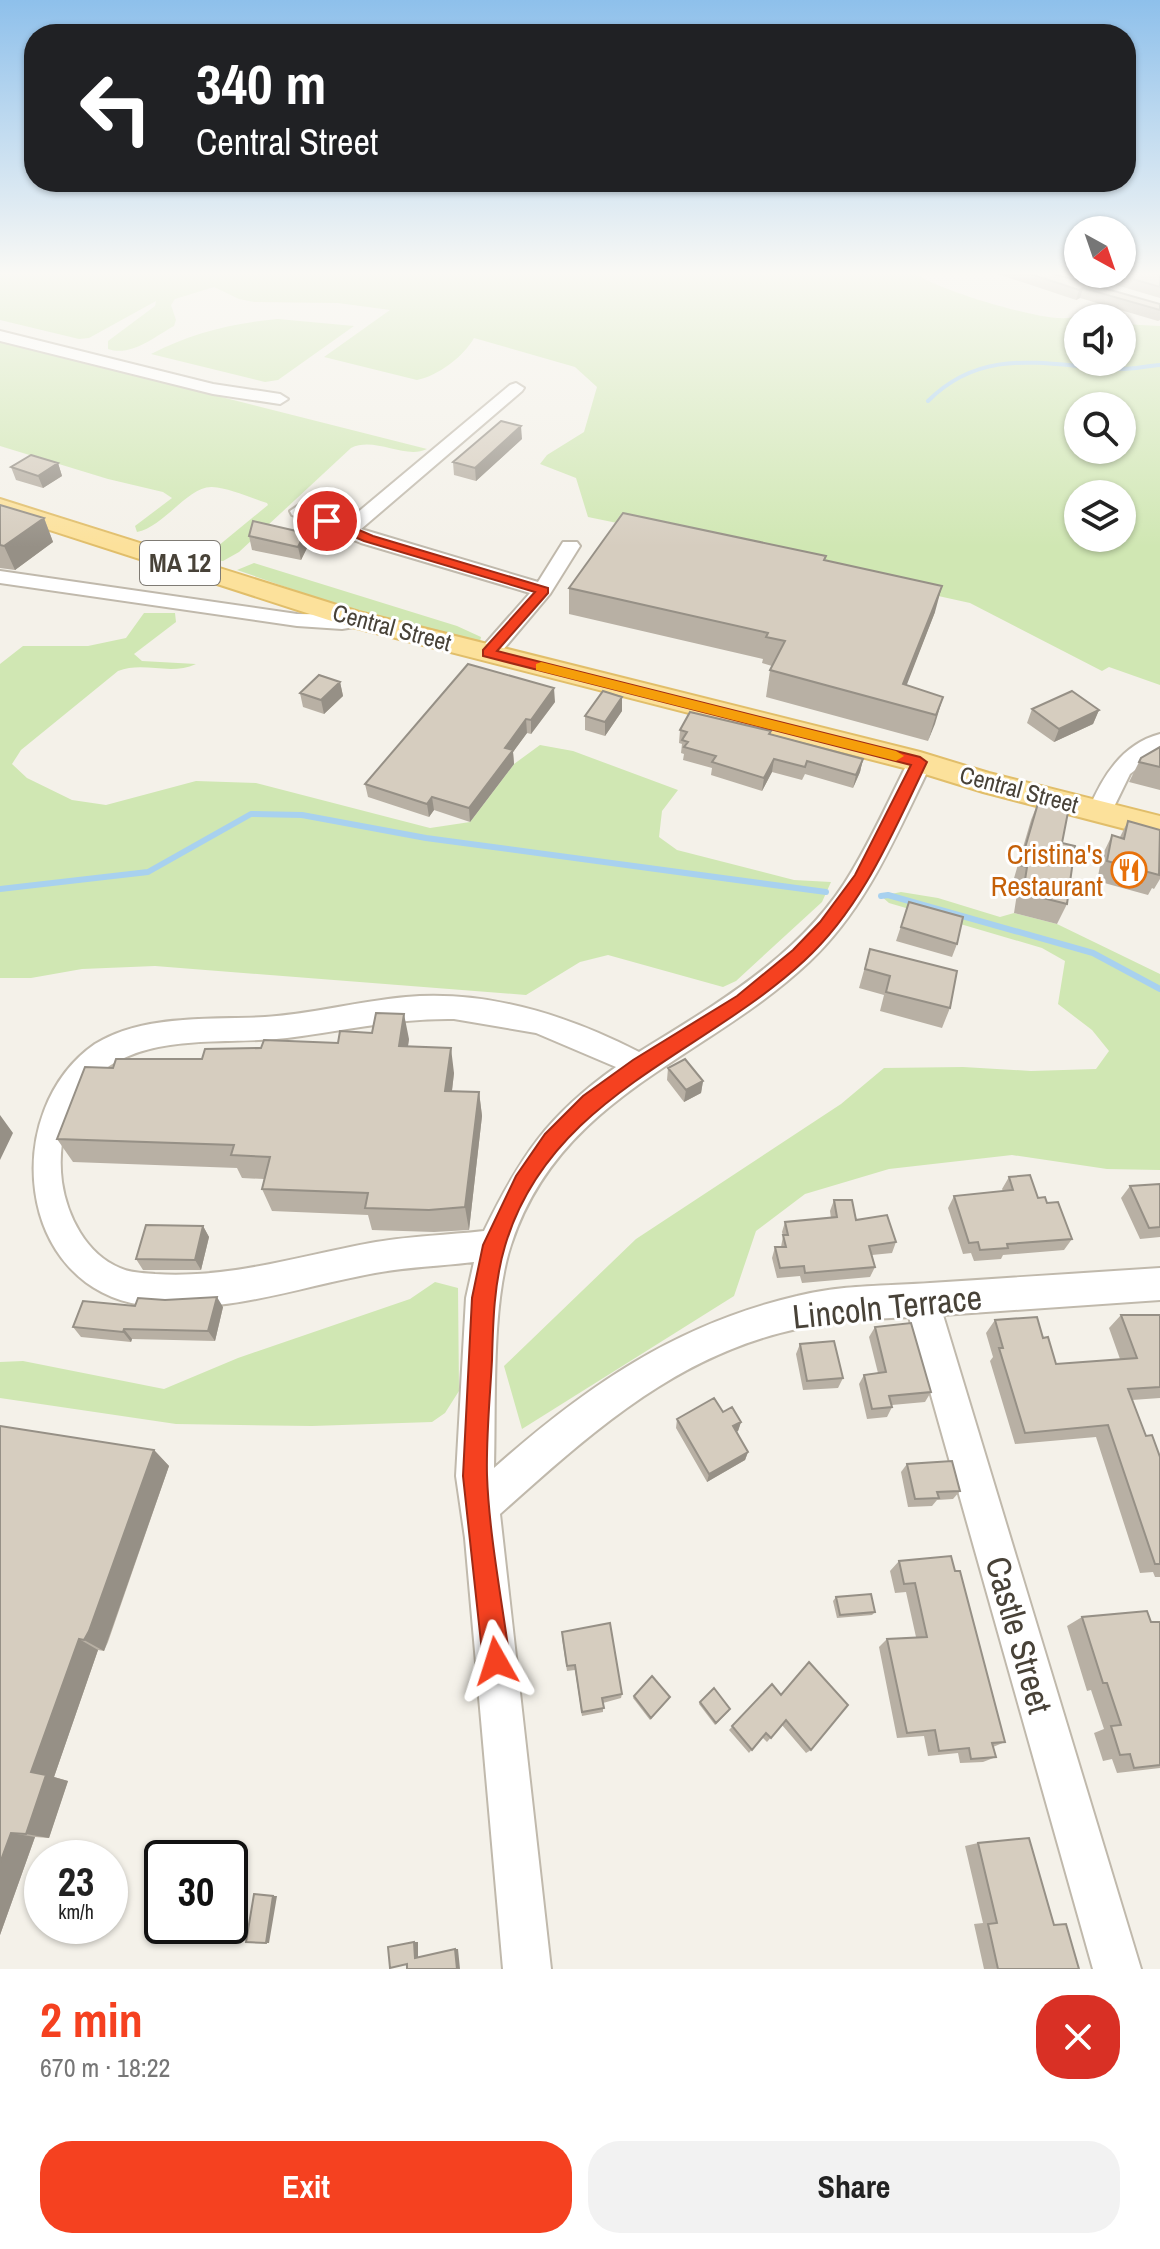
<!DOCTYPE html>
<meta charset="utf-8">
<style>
:root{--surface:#fff;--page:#f2f2f2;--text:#222;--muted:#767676;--accent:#f54120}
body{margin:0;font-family:"Archivo Narrow",sans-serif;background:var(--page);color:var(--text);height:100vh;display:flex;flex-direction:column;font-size:30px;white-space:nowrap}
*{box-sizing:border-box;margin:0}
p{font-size:26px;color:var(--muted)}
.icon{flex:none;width:44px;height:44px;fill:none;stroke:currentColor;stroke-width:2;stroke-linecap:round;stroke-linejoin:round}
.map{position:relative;height:1969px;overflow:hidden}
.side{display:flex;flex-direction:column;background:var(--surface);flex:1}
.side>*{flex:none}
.top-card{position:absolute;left:24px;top:24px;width:1112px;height:168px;border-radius:32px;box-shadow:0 2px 6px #0004;background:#202124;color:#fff;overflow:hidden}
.needle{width:52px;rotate:140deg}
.controls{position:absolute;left:1064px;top:216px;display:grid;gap:16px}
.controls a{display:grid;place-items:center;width:72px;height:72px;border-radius:50%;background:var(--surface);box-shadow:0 2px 6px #0004;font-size:40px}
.speed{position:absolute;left:24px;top:1840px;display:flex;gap:16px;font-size:40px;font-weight:700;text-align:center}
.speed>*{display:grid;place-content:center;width:104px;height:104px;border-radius:50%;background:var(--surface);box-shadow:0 2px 6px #0004;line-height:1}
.speed small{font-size:20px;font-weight:400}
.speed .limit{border:4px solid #111;border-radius:12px;background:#fff;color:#111}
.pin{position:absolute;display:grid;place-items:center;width:68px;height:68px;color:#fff;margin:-34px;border:4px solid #fff;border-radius:50%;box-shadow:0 2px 8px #0007}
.me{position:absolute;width:88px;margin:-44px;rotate:354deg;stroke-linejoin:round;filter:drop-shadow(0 0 6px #0008)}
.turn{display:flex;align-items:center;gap:28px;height:168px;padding:0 40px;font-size:36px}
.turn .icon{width:104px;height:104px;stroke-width:2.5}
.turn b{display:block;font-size:56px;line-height:68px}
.round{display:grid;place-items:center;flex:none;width:84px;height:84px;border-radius:32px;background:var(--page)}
.headline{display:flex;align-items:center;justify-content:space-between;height:136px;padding:0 40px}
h1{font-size:48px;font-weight:800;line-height:60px;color:var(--accent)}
.primary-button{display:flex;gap:16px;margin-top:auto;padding:16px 40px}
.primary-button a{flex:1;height:92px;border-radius:32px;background:var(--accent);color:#fff;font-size:32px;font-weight:800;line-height:92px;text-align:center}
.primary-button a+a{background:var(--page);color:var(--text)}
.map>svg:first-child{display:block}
.green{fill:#d0e7b3;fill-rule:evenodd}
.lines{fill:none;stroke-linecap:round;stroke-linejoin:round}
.stream-far1{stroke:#a8d1ef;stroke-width:4}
.stream{stroke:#a8d1ef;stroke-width:6}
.minor-casing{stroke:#c0b9ac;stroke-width:4}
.major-casing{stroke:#e1be6a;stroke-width:4}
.minor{fill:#fff;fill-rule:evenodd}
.major{fill:#fce19b;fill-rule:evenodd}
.wall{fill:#b8b0a4}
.shaded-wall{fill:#969086}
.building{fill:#d6cdbf;stroke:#969086;stroke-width:2}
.route{fill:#f54120;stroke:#9f2a15;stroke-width:2}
.slow{fill:#f59e0b}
.labels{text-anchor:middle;stroke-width:6;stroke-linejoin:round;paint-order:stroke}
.far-street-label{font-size:24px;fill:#484238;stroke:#fff}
.shield{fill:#fff;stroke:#7f7b74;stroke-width:2}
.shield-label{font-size:26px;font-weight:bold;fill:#484238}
.food-label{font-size:28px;fill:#c56008;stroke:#fff;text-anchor:end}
.near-street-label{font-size:34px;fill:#484238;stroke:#fff}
</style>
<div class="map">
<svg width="1160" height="1969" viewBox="0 0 1160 1969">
<rect width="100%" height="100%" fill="#f4f1e9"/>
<path class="green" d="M0,272H914C933,289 1030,317 1058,318C1072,319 1082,314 1096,318H1078V362H1122V324L1160,326V685L1109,667L1102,671L970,603L902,588L903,582L588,517L576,478L540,464L547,455L584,432L597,387L575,367L474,338C464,356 438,376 417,380L324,357L390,310L338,303L254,302L239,299L214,287L175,299L171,305L176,320L174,326C154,337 131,357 108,349V341L155,306L156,301L89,338L79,339L0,320ZM1078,406H1122V450H1078ZM1078,494H1122V538H1078Z
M278,319L354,326L278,380L265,382L151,354C192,333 232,323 278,319Z
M0,341L427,449C405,460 375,436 351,448L239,552L223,561L213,560L212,551L268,505L267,503C251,498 229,488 212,487C188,486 164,527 137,532L135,526L172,498L163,492L108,479L0,446Z
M254,563L457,626L481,637L480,642L474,644L346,608L237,570Z
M144,613H175L176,622L134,654L142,661L196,664C170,676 144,661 118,671L21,750L12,764L27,778L72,800L106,805L196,781L256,783L430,828L470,822L514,764L540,745L573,751L678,790L662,811L659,837L677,850L794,880L831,882L822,902L736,981L723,987L608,955L580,962L526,995L155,966L82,969L31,978H0V664L23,646H88L126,638Z
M901,892L938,898L1000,917L1014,913L1057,924L1160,974V1170L1107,1169L1012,1155L889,1169L805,1194L756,1231L734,1296L522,1429L504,1366L636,1239L841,1104L884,1068L963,1067L1031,1071L1096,1069L1109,1051L1092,1030L1058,1004L1065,961L1042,948L889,903L881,896Z
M435,1282L458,1288L459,1391L445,1413L432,1422L312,1426L176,1424L0,1398V1362L23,1361L164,1389L238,1358L410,1299Z"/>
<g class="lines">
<path class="stream-far1" d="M928,401C984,345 1046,366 1116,369C1131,370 1145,366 1160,365"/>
<path class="stream" d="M0,889L148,872L251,814L302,815L426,838L826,892
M881,896L888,895L1093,953L1160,989"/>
<defs>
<path id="minor" d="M1076,272L1089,274L1077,283H1067V277Z
M0,331L213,384L280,394L288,399L280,404L213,394L0,341Z
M516,383L524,388L522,391L361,529L538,582L563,542H577L580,546L550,594L496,658L488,659L477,653L530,593L361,543L292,515L290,511L299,505L345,523L510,385Z
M0,571L297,614L360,615L370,621L367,625L342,629L297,626L0,583Z
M1160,734V751L1130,774L1109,817L1100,819L1091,817L1088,811C1102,777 1122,744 1160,734Z
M920,754L928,757L932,762C897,833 867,908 809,962C705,1060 560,1095 511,1245C491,1305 496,1403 494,1468C585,1387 676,1324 797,1296C840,1285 886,1286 930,1283C1006,1278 1083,1273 1160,1268V1300L943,1315L1141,1969H1093L909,1317C873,1319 836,1320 801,1328C676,1354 591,1433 500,1514L551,1969H503L465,1538L456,1476L466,1298L474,1262C441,1266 407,1267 375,1273C298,1287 222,1316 142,1305C15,1286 0,1110 95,1044C143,1014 210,1020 265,1017C312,1014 359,1001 406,997C488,990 567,1015 639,1052C718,1003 804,954 852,871C873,836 890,798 908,762L912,757ZM454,1019L536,1033L616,1067C547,1116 520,1157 484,1231C448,1235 411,1236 376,1242C302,1255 231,1279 155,1274C144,1273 130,1273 120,1268C86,1254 67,1216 62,1182C58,1152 63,1120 80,1095C126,1028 216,1046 287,1038C343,1031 397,1018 454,1019Z"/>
<path id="major" d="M0,499L359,612L920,752L989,773L1160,816V838L983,792L912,770L341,624L0,514Z"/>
</defs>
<use href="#minor" class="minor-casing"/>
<use href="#major" class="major-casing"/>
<use href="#minor" class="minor"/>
<use href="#major" class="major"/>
</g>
<path class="wall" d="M992,272H1047L1160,304V320L1158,321L1080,298L1076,300Z
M1079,274L1160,275V298Z
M522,439L476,481L454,475L453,462Z
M58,463L62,476L43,488L16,480L11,467Z
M0,505L44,518L53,542L15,570L0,568Z
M305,533L308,546L301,560L252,550L249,536Z
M825,561L935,612L906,685L943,697L928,741L766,697L770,670L772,666L762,663L763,659L569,614V588Z
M340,682L343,696L324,714L303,707L300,693Z
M622,697V711L605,736L585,730V716Z
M555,702L531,734L527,733L513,752L514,764L470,822L434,810L429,817L368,797L365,784Z
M1032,709L1099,710L1093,724L1054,742L1027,723Z
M680,730L771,731V734L863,759L860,772L853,788L805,774L802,780L772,772L762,791L711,775L712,768L683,760L684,754L681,753L682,744L679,743Z
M1160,747V790L1129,782L1141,758Z
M1039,800L1062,843L1067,904L1057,924L1014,913L1018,887L1012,885L1031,820Z
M1128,821L1160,830V879L1154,889L1152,888L1148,895L1097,881L1102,856L1112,835L1120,837Z
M909,902L957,944L952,957L896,941Z
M870,949L950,1008L942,1028L880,1011L884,995L859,988Z
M409,1039L408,1046L454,1073L452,1091L479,1092L482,1116L469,1230L434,1232L372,1230L368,1215L272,1211L262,1189L264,1179L242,1178L237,1168L73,1162L57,1139L113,1068L202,1059L261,1048Z
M668,1068L703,1081L701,1093L684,1102L667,1080Z
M1009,1177L1047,1203L1072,1239L1064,1250L1003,1255L1001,1259L974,1261L971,1253L963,1254L948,1208L954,1196L1003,1191L1002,1189Z
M1160,1184V1237L1140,1239L1121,1198L1130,1186Z
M834,1200L856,1220L896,1242L892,1253L872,1255L875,1267L870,1277L802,1283L800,1276L777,1278L772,1258L775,1247H781L783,1236L782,1232L785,1222L831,1218L830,1211Z
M203,1226L209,1237L201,1270H143L136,1259Z
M135,1306L223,1307L215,1341L132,1339L131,1342L81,1337L73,1327Z
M1121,1315H1160V1398L1132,1400L1146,1436L1160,1457V1577H1155L1153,1572L1140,1573L1096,1437L1015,1444L990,1361L993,1357L986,1333L995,1320L1043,1338L1056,1364L1120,1359L1109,1328Z
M875,1327L931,1392L925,1402L892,1405V1407L887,1417L867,1419L859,1384L864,1375L878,1373L869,1337Z
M800,1344L843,1378L838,1388L803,1390L796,1354Z
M723,1412L741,1422L738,1431L736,1432L748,1452L745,1460L707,1482L676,1428L677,1419Z
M0,1426L154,1450L169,1466L108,1642L104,1651L98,1650L54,1777L68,1781L49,1838L35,1837L0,1935Z
M907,1464L960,1491L953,1499L937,1500L932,1506L908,1507L901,1472Z
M951,1556L1005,1742L993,1747L996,1757L983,1762L960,1763L958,1753L928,1756L924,1736L897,1738L879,1647L887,1639L916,1637L906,1592L895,1593L890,1571L899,1561Z
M836,1597L875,1612L872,1615L837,1618L833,1601Z
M1082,1617L1151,1622H1160V1768L1117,1773L1112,1759L1103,1761L1094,1733L1104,1729L1091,1690L1087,1691L1067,1626Z
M562,1638L622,1694L621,1698L603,1703V1712L582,1716L575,1670L567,1671Z
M772,1684L811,1750L806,1753L782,1725L767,1742L762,1737L749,1753L729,1730Z
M634,1696L669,1699L650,1720L633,1698Z
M700,1702L729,1711L715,1725L699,1704Z
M978,1843L1054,1924H1066L1079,1969H984L974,1924L983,1923L965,1846Z"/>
<path class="shaded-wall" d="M1083,288L1080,298L1076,300L1079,290Z
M521,426L522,439L476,481L475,468Z
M58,463L62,476L43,488L38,476Z
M44,518L53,542L15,570L4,546Z
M305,533L308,546L301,560L298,547Z
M942,586L935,612L899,705L903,684Z
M340,682L343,696L324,714L321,700Z
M554,688L555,702L531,734V720Z
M622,697V711L605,736V722Z
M943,697L935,724L928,741L936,715Z
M1099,710L1093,724L1054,742L1059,729Z
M526,719L527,733L513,752L514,764L470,822L469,808L505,748Z
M774,759L772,772L762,791L764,778Z
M863,759L860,772L853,788L856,775Z
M432,797L434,810L429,817L427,804Z
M404,1014L409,1039L404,1071L399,1046Z
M451,1048L454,1073L449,1115L445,1091Z
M703,1081L701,1093L684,1102L686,1090Z
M479,1092L482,1116L469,1230L465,1207Z
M0,1115L13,1133L0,1160Z
M203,1226L209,1237L201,1270L195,1260Z
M217,1297L223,1307L215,1341L208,1331Z
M124,1329L132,1339L131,1342L123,1332Z
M741,1422L738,1431L730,1435L733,1426Z
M154,1450L169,1466L104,1651L84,1640Z
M748,1452L745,1460L707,1482L709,1474Z
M79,1639L98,1650L54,1777L68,1781L49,1838L26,1834L31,1772Z
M11,1833L35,1837L0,1935V1863Z
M273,1896H277L269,1943H266Z
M414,1942H418V1958H415Z
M455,1949H458L460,1969H457Z"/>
<path class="building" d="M1024,272H1047L1160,304V310L1083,288L1079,290Z
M1122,272H1148L1160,275V287L1116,274H1122Z
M501,421L521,426L475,468L453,462Z
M31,455L58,463L38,476L11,467Z
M0,505L44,518L4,546L0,545Z
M623,513L826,556L824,560L942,586L903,684L943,697L936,715L770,670L785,641L766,637L768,633L569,588Z
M253,521L305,533L298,547L249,536Z
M468,664L554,688L531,720L526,719L505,748L513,750L469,808L432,797L427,804L365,784Z
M319,675L340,682L321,700L300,693Z
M603,691L622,697L605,722L585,716Z
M1072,691L1099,710L1059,729L1032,709Z
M690,712L771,731L769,734L863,759L856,775L807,761L805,767L774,759L764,778L712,762L716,756L684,747L688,742L682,740L687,732L680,730Z
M1160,747V767L1139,762L1141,758Z
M1039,800L1069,807L1062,843L1075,846L1067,904L1023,893L1027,867L1020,865Z
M1128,821L1160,830L1159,875L1107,861L1112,835L1124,839Z
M909,902L963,917L957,944L901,927Z
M870,949L957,971L950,1008L886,992L890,976L865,969Z
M376,1013L404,1014L399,1046L451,1048L445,1091L479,1092L465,1207L429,1210L365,1208L368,1193L262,1189L270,1157L231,1155L234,1145L57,1139L85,1067L113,1068L116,1059H202L205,1049L261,1048L264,1040L338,1043L340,1031L372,1033Z
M685,1059L703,1081L686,1090L668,1068Z
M1030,1175L1038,1198L1045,1197L1047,1203L1058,1202L1072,1239L1007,1244L1008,1248L980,1250L978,1242L969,1243L954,1196L1013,1190L1009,1177Z
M1160,1184V1227L1149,1228L1130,1186Z
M834,1200H852L856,1220L887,1215L896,1242L869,1246L875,1267L805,1273L804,1266L780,1268L775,1247H786L783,1235H788L785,1222L837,1217Z
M146,1225L203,1226L195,1260L136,1259Z
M217,1297L208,1331L124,1329L123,1332L73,1327L83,1301L135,1306L138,1298L165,1300Z
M1121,1315H1160V1387L1128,1389L1146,1436L1152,1435L1160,1457V1564H1155L1108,1425L1025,1433L999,1348H1003L995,1320L1037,1317L1043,1338L1048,1337L1056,1364L1137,1358Z
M911,1323L931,1392L889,1396L892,1407L872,1409L864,1375L886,1372L875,1327Z
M834,1341L843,1378L807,1381L800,1344Z
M714,1398L723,1412L732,1407L741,1422L733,1426L748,1452L709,1474L677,1419Z
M0,1426L154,1450L89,1631L84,1640L79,1639L31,1772L46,1775L26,1834L11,1833L0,1863Z
M952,1461L960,1491L937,1492L939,1498L915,1499L907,1464Z
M951,1556L955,1571H960L1005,1742L992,1743L996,1757L971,1759L969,1748L939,1751L935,1730L907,1733L887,1639L927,1637L915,1583L904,1584L899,1561Z
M871,1594L875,1612L840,1615L836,1597Z
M1147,1611L1151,1622H1160V1765L1134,1768L1130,1754L1120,1755L1111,1726L1121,1725L1107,1683H1103L1082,1617Z
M610,1623L622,1694L602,1698L604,1708L582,1712L575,1665L567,1666L562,1632Z
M809,1662L848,1705L811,1750L786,1720L771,1738L766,1733L752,1750L732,1726L772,1684L781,1695Z
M652,1676L670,1697L651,1718L634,1696Z
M714,1688L730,1709L716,1723L700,1702Z
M1029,1838L1054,1925L1066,1924L1079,1969H998L988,1924L997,1923L978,1843Z
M254,1894L273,1896L266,1943L246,1942Z
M414,1942L415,1958L455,1949L457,1969H407V1964L390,1968L388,1947Z"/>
<linearGradient id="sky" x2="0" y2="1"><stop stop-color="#8ec0eb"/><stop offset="0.5" stop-color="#faf9f5"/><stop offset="1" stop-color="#faf9f5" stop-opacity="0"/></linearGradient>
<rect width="1160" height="547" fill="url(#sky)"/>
<path class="route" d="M322,518H331L373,536L548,588V593L497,651L920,757L927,762C893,832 863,907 804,961C701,1056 549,1097 505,1246C494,1283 493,1322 492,1360C490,1398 486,1437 487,1475C489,1534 502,1601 510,1661L506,1670L496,1674L487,1670L483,1661L463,1476L472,1298L483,1245L516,1176L545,1134L583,1096L633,1060L737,996L793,950L820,922L855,875L911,765L483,656V650L535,592L364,541L322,523Z"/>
<path class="slow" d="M541,662L896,751L904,756L896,761L536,670V664Z"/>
<defs>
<symbol id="restaurant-ring" viewBox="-11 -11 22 22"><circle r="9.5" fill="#fff" stroke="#e8710a" stroke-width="1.5"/><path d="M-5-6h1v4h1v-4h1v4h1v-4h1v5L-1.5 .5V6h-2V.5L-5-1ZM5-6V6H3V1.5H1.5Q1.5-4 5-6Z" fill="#e8710a"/></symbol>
</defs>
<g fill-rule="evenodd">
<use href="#restaurant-ring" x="1109" y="850" width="40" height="40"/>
</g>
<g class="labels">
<g class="far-street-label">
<text transform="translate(392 628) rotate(15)" y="8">Central Street</text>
<text transform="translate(1019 790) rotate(15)" y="8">Central Street</text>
</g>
<rect class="shield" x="140" y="541" width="80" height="44" rx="6"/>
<g class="shield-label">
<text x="180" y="572">MA 12</text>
</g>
<g class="food-label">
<text x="1103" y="864">Cristina's<tspan x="1103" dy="32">Restaurant</tspan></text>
</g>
<g class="near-street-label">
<text transform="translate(887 1307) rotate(-6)" y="12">Lincoln Terrace</text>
<text transform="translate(1019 1635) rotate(74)" y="12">Castle Street</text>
</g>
</g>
</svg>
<div class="controls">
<a><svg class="needle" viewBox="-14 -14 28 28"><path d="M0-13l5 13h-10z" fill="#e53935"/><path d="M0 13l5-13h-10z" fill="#767676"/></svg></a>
<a><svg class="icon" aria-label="sound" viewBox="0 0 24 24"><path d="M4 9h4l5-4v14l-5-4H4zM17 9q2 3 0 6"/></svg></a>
<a><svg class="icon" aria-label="search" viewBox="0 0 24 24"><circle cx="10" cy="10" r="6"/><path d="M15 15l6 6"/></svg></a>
<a><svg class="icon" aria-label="layers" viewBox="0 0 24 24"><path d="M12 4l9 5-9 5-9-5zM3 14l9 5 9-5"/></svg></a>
</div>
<div class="speed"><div>23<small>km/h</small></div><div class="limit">30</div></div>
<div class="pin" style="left:327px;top:521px;background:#d93025"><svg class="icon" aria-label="arrive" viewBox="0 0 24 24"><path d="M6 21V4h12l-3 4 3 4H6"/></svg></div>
<svg class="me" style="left:496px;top:1661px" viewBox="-20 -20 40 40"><path d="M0-17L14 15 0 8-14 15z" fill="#f54120" stroke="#fff" stroke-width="4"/></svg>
<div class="top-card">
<div class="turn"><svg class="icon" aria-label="left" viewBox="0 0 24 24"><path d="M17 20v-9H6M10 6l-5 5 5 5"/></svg><div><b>340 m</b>Central Street</div></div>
</div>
</div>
<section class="side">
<div class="headline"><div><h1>2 min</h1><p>670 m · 18:22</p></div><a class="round" style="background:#d93025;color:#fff"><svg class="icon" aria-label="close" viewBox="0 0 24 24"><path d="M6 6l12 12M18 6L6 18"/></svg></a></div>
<div class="primary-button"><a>Exit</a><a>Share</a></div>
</section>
